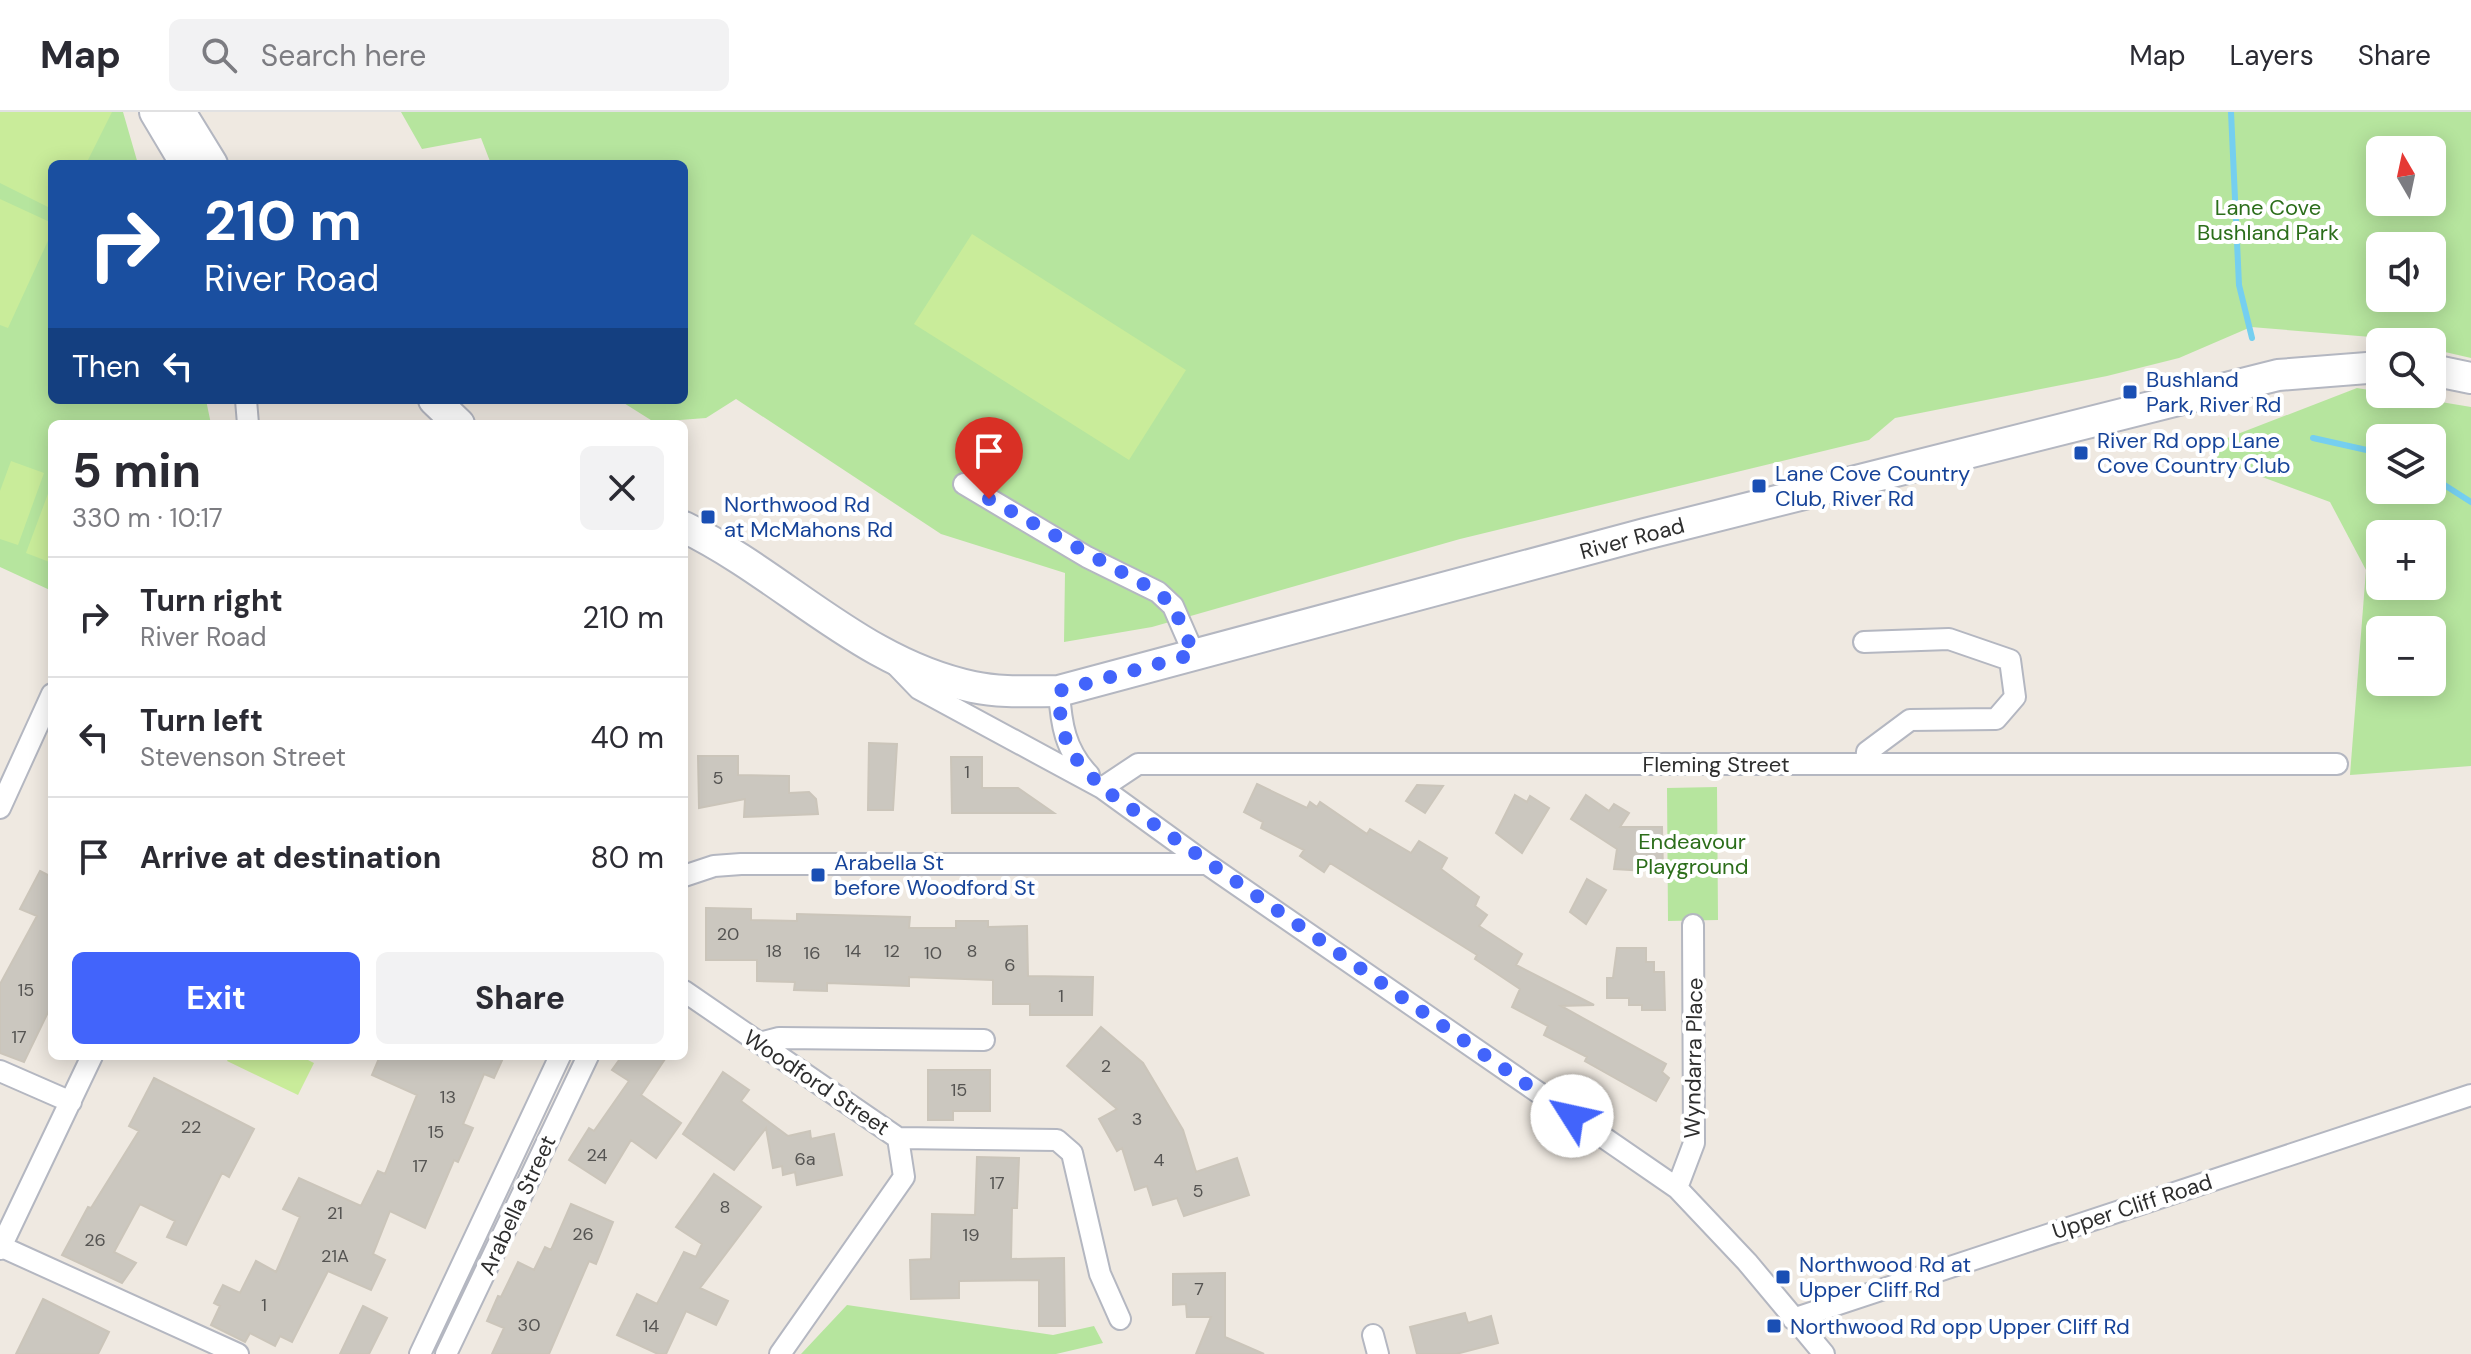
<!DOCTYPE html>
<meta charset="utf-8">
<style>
:root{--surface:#fff;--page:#f2f2f3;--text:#2b2b33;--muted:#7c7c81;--line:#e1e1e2;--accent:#4264fb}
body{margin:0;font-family:"DM Sans",sans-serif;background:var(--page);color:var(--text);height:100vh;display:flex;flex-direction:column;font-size:30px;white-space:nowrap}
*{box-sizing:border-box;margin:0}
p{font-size:26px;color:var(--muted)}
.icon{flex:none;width:44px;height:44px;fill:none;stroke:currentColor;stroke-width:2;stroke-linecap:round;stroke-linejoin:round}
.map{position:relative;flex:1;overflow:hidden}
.panel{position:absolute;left:48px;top:308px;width:640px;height:640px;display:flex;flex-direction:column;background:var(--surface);border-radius:12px;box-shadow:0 4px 20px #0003}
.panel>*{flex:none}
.hud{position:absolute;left:48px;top:48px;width:640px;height:244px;border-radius:12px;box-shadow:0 4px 20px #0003;background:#1a4fa0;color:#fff;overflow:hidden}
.needle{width:52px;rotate:351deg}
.fabs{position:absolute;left:2366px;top:24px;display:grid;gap:16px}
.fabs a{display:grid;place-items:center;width:80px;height:80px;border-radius:12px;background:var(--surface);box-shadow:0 4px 20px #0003;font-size:40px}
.pin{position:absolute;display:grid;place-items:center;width:68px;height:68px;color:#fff;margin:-82px -34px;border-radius:50% 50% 50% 0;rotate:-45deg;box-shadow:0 0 8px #0007}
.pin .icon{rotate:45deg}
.me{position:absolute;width:88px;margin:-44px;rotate:305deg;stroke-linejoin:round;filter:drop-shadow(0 0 6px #0008)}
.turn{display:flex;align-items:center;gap:28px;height:168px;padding:0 24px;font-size:36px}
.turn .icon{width:104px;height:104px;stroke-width:2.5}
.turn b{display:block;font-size:56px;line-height:68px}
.then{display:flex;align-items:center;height:76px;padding:0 24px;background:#0003;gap:16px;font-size:30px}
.round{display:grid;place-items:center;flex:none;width:84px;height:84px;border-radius:12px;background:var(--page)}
.overview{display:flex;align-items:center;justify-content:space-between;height:136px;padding:0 24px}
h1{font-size:48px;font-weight:700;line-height:60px}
.cta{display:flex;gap:16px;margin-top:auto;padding:16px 24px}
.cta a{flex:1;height:92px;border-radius:12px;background:var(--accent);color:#fff;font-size:32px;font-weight:700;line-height:92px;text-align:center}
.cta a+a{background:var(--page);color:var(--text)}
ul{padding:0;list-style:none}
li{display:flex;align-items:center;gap:24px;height:120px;padding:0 24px;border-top:2px solid var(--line)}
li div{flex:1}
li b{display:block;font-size:30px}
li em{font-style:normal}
header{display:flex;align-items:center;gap:48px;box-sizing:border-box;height:112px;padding:0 40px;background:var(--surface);border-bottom:2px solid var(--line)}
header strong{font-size:38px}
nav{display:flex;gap:44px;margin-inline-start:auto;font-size:28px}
.search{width:560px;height:72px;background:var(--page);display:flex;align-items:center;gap:20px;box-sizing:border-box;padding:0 28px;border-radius:12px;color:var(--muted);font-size:30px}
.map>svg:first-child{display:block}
.green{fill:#b6e59e;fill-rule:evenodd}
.pitch{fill:#c9ec9a}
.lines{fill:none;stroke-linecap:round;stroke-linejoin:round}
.stream{stroke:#75cff0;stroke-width:6}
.building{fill:#cbc7bf;stroke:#cbc5ba;stroke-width:2}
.street-casing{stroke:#b4b7c1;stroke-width:24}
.secondary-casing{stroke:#b4b7c1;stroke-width:34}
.street{stroke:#fff;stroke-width:20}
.secondary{stroke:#fff;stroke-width:30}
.route{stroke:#4264fb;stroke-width:14;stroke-dasharray:0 25.2}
.transit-dot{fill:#1a4fb4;stroke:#fff;stroke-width:3}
.labels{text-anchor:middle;stroke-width:8;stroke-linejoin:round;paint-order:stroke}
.number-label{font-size:18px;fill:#555452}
.park-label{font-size:22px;fill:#2c6e1b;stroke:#fff}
.transit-label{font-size:22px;fill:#164399;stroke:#fff;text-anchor:start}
.street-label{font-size:22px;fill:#2e2e2e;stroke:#fff}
</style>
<header>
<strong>Map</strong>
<div class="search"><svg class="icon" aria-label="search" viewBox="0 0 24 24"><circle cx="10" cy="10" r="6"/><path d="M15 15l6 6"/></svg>Search here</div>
<nav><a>Map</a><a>Layers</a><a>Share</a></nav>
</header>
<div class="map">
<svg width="2471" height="1242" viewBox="0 0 2471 1242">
<rect width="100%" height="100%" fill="#efe9e1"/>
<path class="green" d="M0,0H123L138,52H52V288H206L211,312H52V479L0,455Z
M401,0H2471V246L2432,237V230L2251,215L2179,246L2107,264L1895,306L1869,328L1460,427L1152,515L1064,530L1065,461L941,422L736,287L706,306L654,310L619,288H684V52H491L481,26L422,37ZM2380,38H2432V90H2380ZM2380,134H2432V186H2380Z
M2357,276L2471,295V654L2350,663L2366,458L2330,390L2224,351L2204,335ZM2432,326V378H2380V326ZM2432,422V474H2380V422ZM2380,518H2432V570H2380Z
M1717,675L1718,808L1668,809L1667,676Z
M847,1193L1053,1223L1094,1214L1103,1231L1056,1242H801Z"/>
<path class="pitch" d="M0,0H112L86,52H52V97L0,71Z
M0,87L52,111V120L8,216L0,213Z
M972,122L1186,258L1129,348L914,212Z
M11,349L44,361L18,433L0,427V379Z
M52,371V451L26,441Z
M230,944H300L314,951L298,983L227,949Z"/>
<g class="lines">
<path class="stream" d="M2231,0L2239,173L2252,226
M2313,326L2380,341
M2432,365L2471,390"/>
</g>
<path class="building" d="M869,631L897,632L893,698H868Z
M698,644H738V663L789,664V681L809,680L816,687L818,702L744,705L745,687L699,696Z
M951,645H982V676H1018L1054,701H952Z
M1257,672L1307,696L1310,690L1317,695L1320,690L1367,722L1370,717L1411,741L1419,729L1447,746L1441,757L1479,785L1475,794L1487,803L1479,814L1522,842L1516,853L1594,893L1561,894L1666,952L1662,960L1669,966L1656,989L1585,949L1587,945L1544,923L1548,914L1512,895L1520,877L1475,847L1477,843L1330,751L1324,760L1300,744L1304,738L1261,716L1263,710L1244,700Z
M1417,673L1443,674L1425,701L1406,689Z
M1515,683L1527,690L1530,684L1549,696L1522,741L1496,721Z
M1586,683L1609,699L1614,692L1629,701L1620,715H1662L1663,760L1614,757L1617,737L1571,707Z
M40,759L52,765V892L24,950L0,941V872L37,804L20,797Z
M1587,767L1606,778L1586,812L1570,800Z
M706,796L751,797V808L797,809V802L910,805L909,816H956V809H988V815L1027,814L1028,864L1093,865L1092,903H1030V892H993V868L909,865V874L827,871V879L794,878L795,870L757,869V848H706Z
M1617,836H1646V850H1654V860H1664L1665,898H1642V893H1629V886H1607V866H1613Z
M1101,915L1143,951L1183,1018L1196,1060L1237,1046L1249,1083L1184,1104L1177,1086L1153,1093L1147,1074L1135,1078L1122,1036L1117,1039L1099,1007L1117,997L1067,954Z
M380,944H504L494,966L484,962L463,1012L473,1016L458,1050L454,1048L425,1116L390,1099L373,1142L385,1148L371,1178L328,1159L292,1230L280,1224L275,1234L250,1221L245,1230L211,1213L220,1194L214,1191L223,1173L240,1181L256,1149L276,1160L300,1105L283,1097L299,1066L361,1094L378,1059L385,1062L417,983L372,963Z
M622,944H667L641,983L681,1011L656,1046L631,1028L605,1071L569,1048L589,1016L594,1019L629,969L612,958Z
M928,958H990V999H953V1008H928Z
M723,960L749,978L741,989L788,1024L810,1019L811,1027L834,1022L842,1063L797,1073L795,1060L783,1063L782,1054L773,1056L766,1016L734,1058L683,1022Z
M154,966L254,1017L229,1065L222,1061L186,1133L167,1125L175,1109L140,1092L114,1140L136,1151L122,1171L62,1143L88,1095L91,1096L139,1019L129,1014Z
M977,1045L1019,1046L1017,1096H1012L1011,1147L1064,1146L1065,1214H1039V1168L959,1169V1186L911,1187L910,1148L931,1147L932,1102L975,1103Z
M714,1062L761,1095L700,1176L728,1189L716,1213L686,1199L666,1242H658L617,1223L637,1182L657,1192L684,1140L696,1145L702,1132L676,1115Z
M571,1092L613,1110L596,1152L589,1149L549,1242H492L504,1216L487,1209L498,1184L501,1185L518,1150L534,1158L545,1135L551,1138Z
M1225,1161V1225L1264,1242H1196L1211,1205H1187L1186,1192L1173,1193V1162Z
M43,1187L109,1220L98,1242H16Z
M363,1194L387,1206L369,1242H340Z
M1465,1201L1468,1211L1491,1204L1498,1231L1456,1242H1417L1410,1215Z"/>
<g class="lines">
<defs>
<path id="street" d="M246,288L248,312
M964,372L1087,445L1158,480L1173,494L1194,542
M1864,530L1949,527L2010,548L2015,585L1996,607L1910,608L1867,640L1866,652
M894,551L919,577L1102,676L1207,752L1677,1076L1747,1150L1824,1242
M1059,579C1061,612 1065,638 1089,663
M1102,676L1138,652H2337
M0,696L52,582
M684,764L714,754L741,752H1207
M684,879L898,1026L904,1065L780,1242
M759,931L779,926L984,928
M0,959L71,990
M898,1026L1057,1028L1072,1041L1100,1162L1120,1207
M1677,1076L1694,1031L1693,813
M0,1134L238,1242
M0,1137L92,944
M1793,1207L2471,983
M1373,1223L1378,1242
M420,1242L560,944
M446,1242L588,944"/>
<path id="secondary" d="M155,0L186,52
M180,0L212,52
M2432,258L2471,266
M434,288L459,312
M684,415C785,464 860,551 973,575C1001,581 1030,579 1059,579L1645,422L2278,263L2380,255"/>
</defs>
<use href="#street" class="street-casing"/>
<use href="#secondary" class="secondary-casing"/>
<use href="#street" class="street"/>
<use href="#secondary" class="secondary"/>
</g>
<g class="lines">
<path class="route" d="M989,387L1158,480L1173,494L1194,542L1059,579L1061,614L1071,641L1102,676L1572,1004"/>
</g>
<g class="transit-dot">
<rect x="2122" y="272" width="16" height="16" rx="4"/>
<rect x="2073" y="333" width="16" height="16" rx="4"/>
<rect x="1751" y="366" width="16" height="16" rx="4"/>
<rect x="700" y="397" width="16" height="16" rx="4"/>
<rect x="810" y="755" width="16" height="16" rx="4"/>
<rect x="1775" y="1157" width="16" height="16" rx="4"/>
<rect x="1766" y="1206" width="16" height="16" rx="4"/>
</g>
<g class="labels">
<g class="number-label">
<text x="967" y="666">1</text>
<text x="718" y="672">5</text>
<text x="728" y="828">20</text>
<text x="774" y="845">18</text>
<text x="853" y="845">14</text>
<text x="892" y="845">12</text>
<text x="972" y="845">8</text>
<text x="812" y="847">16</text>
<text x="933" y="847">10</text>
<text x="1010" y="859">6</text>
<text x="26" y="884">15</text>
<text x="1061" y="890">1</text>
<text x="19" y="931">17</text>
<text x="1106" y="960">2</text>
<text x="959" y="984">15</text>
<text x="448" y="991">13</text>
<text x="1137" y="1013">3</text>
<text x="191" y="1021">22</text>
<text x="436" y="1026">15</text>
<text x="597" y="1049">24</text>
<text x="805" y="1053">6a</text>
<text x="1159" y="1054">4</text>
<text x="420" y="1060">17</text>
<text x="997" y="1077">17</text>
<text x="1198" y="1085">5</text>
<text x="725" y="1101">8</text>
<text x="335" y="1107">21</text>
<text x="583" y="1128">26</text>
<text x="971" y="1129">19</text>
<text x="95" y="1134">26</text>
<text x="335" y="1150">21A</text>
<text x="1199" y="1183">7</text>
<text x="264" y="1199">1</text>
<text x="529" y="1219">30</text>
<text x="651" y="1220">14</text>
</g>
<g class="park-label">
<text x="2268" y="103">Lane Cove<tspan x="2268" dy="25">Bushland Park</tspan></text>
<text x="1692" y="737">Endeavour<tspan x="1692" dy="25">Playground</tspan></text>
</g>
<g class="transit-label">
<text x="2146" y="275">Bushland<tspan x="2146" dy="25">Park, River Rd</tspan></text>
<text x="2097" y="336">River Rd opp Lane<tspan x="2097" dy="25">Cove Country Club</tspan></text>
<text x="1775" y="369">Lane Cove Country<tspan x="1775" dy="25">Club, River Rd</tspan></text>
<text x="724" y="400">Northwood Rd<tspan x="724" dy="25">at McMahons Rd</tspan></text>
<text x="834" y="758">Arabella St<tspan x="834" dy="25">before Woodford St</tspan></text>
<text x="1799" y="1160">Northwood Rd at<tspan x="1799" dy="25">Upper Cliff Rd</tspan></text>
<text x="1790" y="1222">Northwood Rd opp Upper Cliff Rd</text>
</g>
<g class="street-label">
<text transform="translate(1632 426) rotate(-15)" y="8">River Road</text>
<text x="1716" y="660">Fleming Street</text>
<text transform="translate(1693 946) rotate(-89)" y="8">Wyndarra Place</text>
<text transform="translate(817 970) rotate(34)" y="8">Woodford Street</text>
<text transform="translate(517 1093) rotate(-65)" y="8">Arabella Street</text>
<text transform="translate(2132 1094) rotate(-18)" y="8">Upper Cliff Road</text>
</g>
</g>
</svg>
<div class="fabs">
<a><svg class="needle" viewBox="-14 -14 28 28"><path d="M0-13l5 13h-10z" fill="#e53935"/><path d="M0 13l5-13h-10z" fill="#7c7c81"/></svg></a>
<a><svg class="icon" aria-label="sound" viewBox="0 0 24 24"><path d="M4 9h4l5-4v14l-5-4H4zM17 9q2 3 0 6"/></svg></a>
<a><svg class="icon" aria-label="search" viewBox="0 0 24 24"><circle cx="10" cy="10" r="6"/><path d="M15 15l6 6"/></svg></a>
<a><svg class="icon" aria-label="layers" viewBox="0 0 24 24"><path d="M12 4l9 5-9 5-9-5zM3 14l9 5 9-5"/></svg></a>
<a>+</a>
<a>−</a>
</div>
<div class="pin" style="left:989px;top:387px;background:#d93025"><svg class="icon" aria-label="arrive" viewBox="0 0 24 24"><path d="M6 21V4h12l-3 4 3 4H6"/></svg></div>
<svg class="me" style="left:1572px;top:1004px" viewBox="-20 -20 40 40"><circle r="19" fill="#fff"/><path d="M0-13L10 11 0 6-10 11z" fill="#4264fb"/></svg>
<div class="hud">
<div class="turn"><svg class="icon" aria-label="right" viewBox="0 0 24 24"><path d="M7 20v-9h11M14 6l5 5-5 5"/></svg><div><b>210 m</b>River Road</div></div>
<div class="then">Then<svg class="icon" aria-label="left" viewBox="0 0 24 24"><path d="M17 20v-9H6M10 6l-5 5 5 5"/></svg></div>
</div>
<section class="panel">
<div class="overview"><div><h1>5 min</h1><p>330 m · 10:17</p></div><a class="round"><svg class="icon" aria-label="close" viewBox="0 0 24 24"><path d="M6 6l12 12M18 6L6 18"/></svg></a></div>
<ul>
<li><svg class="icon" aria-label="right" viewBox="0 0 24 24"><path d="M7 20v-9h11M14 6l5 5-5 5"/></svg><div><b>Turn right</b><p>River Road</p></div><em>210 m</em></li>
<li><svg class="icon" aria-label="left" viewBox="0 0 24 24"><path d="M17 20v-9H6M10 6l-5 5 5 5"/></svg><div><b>Turn left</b><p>Stevenson Street</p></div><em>40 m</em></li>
<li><svg class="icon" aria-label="arrive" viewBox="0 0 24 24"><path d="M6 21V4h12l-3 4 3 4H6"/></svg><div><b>Arrive at destination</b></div><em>80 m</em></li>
</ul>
<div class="cta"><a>Exit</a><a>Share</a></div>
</section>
</div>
